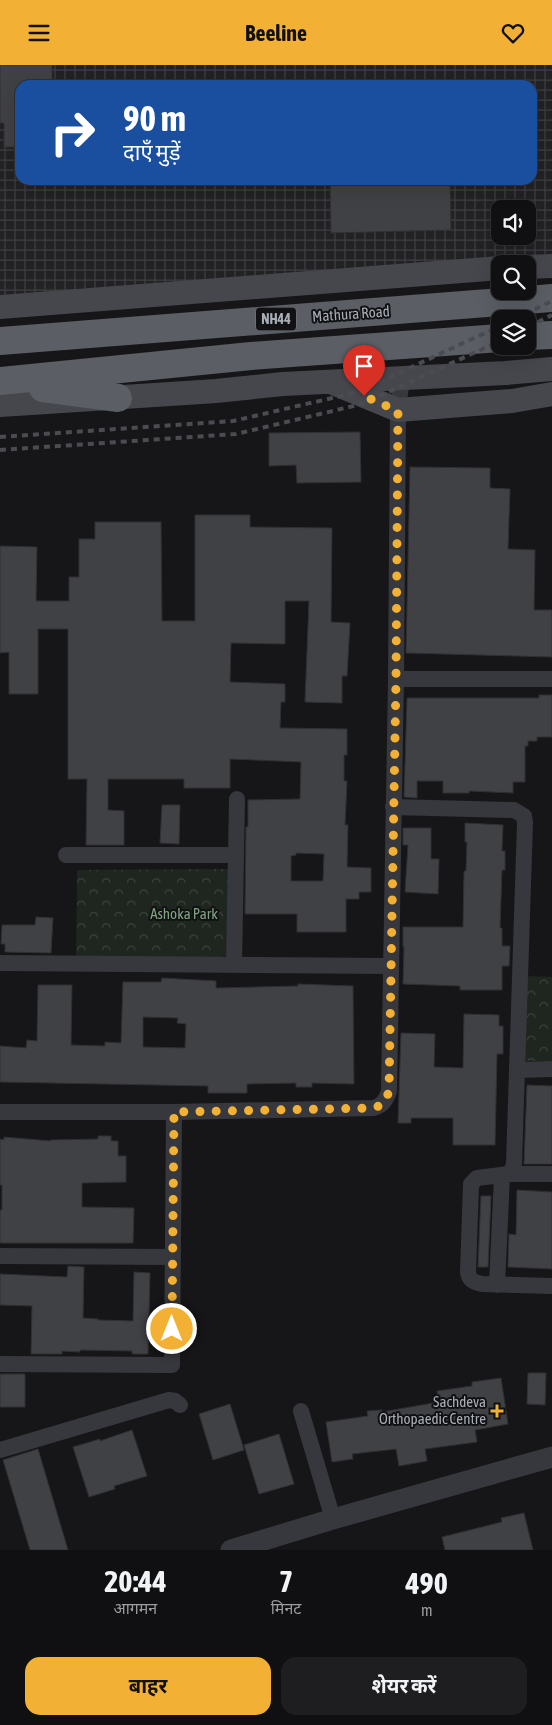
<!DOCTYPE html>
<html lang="hi">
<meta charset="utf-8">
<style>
:root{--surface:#101012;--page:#1e1e20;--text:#f1f3f6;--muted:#9c9d9f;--line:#303032;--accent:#f2b134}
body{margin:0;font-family:"Asap Condensed","Noto Sans Devanagari",sans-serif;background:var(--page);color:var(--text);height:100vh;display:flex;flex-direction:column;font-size:19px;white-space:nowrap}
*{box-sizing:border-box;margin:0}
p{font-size:16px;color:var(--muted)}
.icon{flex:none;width:28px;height:28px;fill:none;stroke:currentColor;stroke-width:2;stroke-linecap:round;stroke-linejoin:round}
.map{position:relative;height:1485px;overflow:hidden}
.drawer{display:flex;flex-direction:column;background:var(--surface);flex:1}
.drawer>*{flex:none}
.guide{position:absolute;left:15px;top:15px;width:522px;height:105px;border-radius:15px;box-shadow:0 5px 20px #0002,0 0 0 1px var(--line);background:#1a4fa0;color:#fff;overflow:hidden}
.buttons{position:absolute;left:491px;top:135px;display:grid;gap:10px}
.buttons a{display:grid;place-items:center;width:45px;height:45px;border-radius:10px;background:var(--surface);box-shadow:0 5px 20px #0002,0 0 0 1px var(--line);font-size:25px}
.pin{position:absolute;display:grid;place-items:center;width:42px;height:42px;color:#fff;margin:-51px -21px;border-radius:50% 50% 50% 0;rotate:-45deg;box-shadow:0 0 5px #0007}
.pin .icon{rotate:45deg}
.me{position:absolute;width:55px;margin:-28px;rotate:0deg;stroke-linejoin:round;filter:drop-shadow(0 0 4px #0008)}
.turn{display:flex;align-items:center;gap:18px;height:105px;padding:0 25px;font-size:22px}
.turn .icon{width:65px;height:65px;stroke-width:2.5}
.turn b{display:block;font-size:35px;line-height:42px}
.eta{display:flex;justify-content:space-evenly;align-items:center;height:85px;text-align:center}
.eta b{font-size:30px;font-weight:700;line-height:35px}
.action{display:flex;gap:10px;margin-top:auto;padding:10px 25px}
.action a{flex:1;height:58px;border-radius:15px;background:var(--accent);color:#111;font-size:20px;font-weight:700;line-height:58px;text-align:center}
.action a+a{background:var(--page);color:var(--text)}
header{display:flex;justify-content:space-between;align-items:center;height:65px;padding:0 25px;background:var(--accent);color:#111;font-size:22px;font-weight:700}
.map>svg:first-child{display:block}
.industrial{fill:url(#industrial-grid);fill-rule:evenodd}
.park{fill:url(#park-crowns)}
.building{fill:#404145;stroke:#303034;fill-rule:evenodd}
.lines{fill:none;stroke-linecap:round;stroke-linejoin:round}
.minor{stroke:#37383d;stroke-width:16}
.tertiary{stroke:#37383d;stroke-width:21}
.secondary{stroke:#45474d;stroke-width:24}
.trunk{stroke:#5b5e65;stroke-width:28}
.rail{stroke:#4a4c52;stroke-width:4;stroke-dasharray:6 5;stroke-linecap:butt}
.route{stroke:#f2b134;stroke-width:9;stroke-dasharray:0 16.2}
.poi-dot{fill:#f2b134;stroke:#111113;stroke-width:2}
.labels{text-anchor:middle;stroke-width:4;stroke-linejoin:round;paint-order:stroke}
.shield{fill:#111113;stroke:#7b7e86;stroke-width:1}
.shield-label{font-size:14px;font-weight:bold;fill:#a8adb8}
.street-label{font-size:15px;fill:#a8adb8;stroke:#111113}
.park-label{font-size:15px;fill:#7fa381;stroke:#111113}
.poi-label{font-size:15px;fill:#a8adb8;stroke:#111113;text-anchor:end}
</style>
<header><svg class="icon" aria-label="menu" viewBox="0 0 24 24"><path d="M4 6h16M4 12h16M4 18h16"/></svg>Beeline<svg class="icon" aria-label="heart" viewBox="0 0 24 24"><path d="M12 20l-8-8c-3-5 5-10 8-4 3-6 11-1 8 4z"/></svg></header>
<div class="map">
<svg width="552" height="1485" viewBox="0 0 552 1485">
<defs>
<pattern id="industrial-grid" width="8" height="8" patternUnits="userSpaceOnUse" patternTransform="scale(1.25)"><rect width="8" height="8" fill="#222225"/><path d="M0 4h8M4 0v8" fill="none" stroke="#3f3f43"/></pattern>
<pattern id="park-crowns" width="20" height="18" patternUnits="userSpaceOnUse" patternTransform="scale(1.25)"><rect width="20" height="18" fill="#1e261f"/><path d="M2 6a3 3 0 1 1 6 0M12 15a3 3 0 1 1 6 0" fill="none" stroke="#3c433d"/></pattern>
</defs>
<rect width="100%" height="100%" fill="#161618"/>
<path class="industrial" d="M0,0H552V191L519,199H500L0,251ZM20,20H532V115H20ZM500,144H528V171H500Z"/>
<path class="park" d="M229,804V890L216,893L76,895L77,805Z
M526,911L552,912V996H525Z"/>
<path class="building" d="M0,0H52V20H20V82H4V58H0Z
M450,115L451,165L331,168L330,117Z
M360,367L361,417L297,418L296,400L269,401V368Z
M410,402L490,403V423L510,424L508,484L535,485L534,545H552V592L406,588Z
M195,450H250V462L332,463L331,557L350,558L347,611H342V638L305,637L309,536H285V579L231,578L230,617L285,619V637H281L280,663L347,664V690H344V716H347L345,760H348L347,802L371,803V827H359V834H346V867H297V849H245L246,762H248V735L300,734L301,697L230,694V723H184V714H108V745L124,746V780H86L87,714H68V564H38V629H9V587L0,588V481L37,482L36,536H69V512H79V474H95V457H161L162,556H195ZM296,788L324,789L323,816H291V791L296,790Z
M539,630H552V672H537V676H528V681H525V717H513V728L469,726V728H443V716H417V733L404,732L407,633H539Z
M162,740H180L179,779L160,778Z
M465,758L503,760L502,786H505V805H502L500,863H502V881H510L509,901H502V925H460V921L403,919L404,882H403V862H463L464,806H466L467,777H465Z
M403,763H431V794H439L438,829L405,827L408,780H403Z
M36,852L53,853L51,888L5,887V879H1L2,860H35Z
M162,913L216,916V923L298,921V919L353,921L354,1019L312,1018V1022H296V1018L247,1019V1028H208V1021L0,1017V981L26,983L27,975L37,976L38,920H72L71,980L105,981V977L121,978L123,917H161ZM143,952L178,953L177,958L186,959L185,983L143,982Z
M464,949L499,950V961H503V989H497L495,1080H453V1053H411V1058H398L401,968L435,969L434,1002L463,1003Z
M527,1020L552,1021V1099H524Z
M98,1071H111V1076H118V1091H126V1117L82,1118V1142L134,1143L133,1178H0V1145H2V1120H0V1074L4,1075V1072L51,1076V1075L98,1074Z
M517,1125L552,1127V1204L508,1202L509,1169L516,1170Z
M481,1131H491L488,1202H478Z
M68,1201L84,1202L83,1253L98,1254V1255L133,1256L134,1207L150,1208L148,1289H132V1286L80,1285V1287L62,1286V1289H31L32,1241L0,1240V1209L67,1212Z
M528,1308H546L545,1340L527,1339Z
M0,1309H25V1342H0Z
M501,1313L508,1359L475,1365L477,1377L425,1384L427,1396L399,1401L396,1384L352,1389L353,1394L332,1397L326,1357L368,1351L367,1346L382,1345V1347L439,1337L437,1326L472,1321V1317Z
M230,1339L244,1385L213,1395L199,1349Z
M132,1365L147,1411L114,1421L115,1424L89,1432L73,1382L100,1374V1376Z
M279,1369L294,1419L259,1429L244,1380Z
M38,1384L68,1485H30L3,1395Z
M524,1448L533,1485H445L442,1472L502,1457L501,1453Z"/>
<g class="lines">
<path class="minor" d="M396,614H552
M393,742L514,745L524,751L525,758L514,1098L513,1103L509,1109L477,1113L471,1119L468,1207C469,1215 473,1217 482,1219L552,1221
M66,790H236
M0,898L390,901
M234,900L237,734
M518,1005L552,1004
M0,1047H174L374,1043C383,1040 386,1035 389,1026L396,614L398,345L402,312
M509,1109H552
M0,1191L173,1192
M497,1220L502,1111
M0,1299L172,1300L174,1047
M301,1346L333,1454
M0,1385L169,1335L175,1336L180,1340"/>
<path class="tertiary" d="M231,1485L333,1454L552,1392"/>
<path class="secondary" d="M528,202L552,201
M0,242L500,203
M335,319L398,345L512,336L552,329
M0,340L216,326L283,319L506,308L552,304"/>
<path class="trunk" d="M528,271L552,270
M0,276L552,233
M0,316L251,291L500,273
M43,323L118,333"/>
<path class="rail" d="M515,254L552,236
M528,262L552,250
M0,372L233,356L358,327L500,261
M0,385L236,369L362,339L500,276"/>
</g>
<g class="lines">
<path class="route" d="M172,1264L174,1047L374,1043C383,1040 386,1035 389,1026L396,614L398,346L364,331"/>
</g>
<path class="poi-dot" d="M494.5 1338.5h5v5h5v5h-5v5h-5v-5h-5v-5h5z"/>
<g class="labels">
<rect class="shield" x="256" y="242.5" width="40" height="23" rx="4"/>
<g class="shield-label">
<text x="276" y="259">NH44</text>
</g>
<g class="street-label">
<text transform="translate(351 249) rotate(-4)" y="5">Mathura Road</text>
</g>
<g class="park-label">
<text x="184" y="854">Ashoka Park</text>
</g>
<g class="poi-label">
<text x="486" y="1342">Sachdeva<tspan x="486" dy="17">Orthopaedic Centre</tspan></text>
</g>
</g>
</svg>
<div class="buttons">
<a><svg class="icon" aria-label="sound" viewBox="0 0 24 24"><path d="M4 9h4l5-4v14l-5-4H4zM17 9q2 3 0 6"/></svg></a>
<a><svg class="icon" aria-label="search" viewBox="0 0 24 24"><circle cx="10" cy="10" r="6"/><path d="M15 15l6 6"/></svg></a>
<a><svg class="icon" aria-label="layers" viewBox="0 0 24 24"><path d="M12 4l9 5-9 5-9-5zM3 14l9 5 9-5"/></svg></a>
</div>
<div class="pin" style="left:364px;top:331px;background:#d93025"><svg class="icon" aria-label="arrive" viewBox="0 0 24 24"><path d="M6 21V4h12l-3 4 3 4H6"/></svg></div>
<svg class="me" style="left:172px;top:1264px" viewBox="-20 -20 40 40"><circle r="17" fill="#f2b134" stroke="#fff" stroke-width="3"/><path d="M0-11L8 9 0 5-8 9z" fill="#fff"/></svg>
<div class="guide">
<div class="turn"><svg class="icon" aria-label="right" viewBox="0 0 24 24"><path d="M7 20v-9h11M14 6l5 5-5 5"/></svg><div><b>90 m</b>दाएँ मुड़ें</div></div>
</div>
</div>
<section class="drawer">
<div class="eta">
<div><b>20:44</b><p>आगमन</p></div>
<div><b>7</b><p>मिनट</p></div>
<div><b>490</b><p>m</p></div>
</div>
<div class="action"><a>बाहर</a><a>शेयर करें</a></div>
</section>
